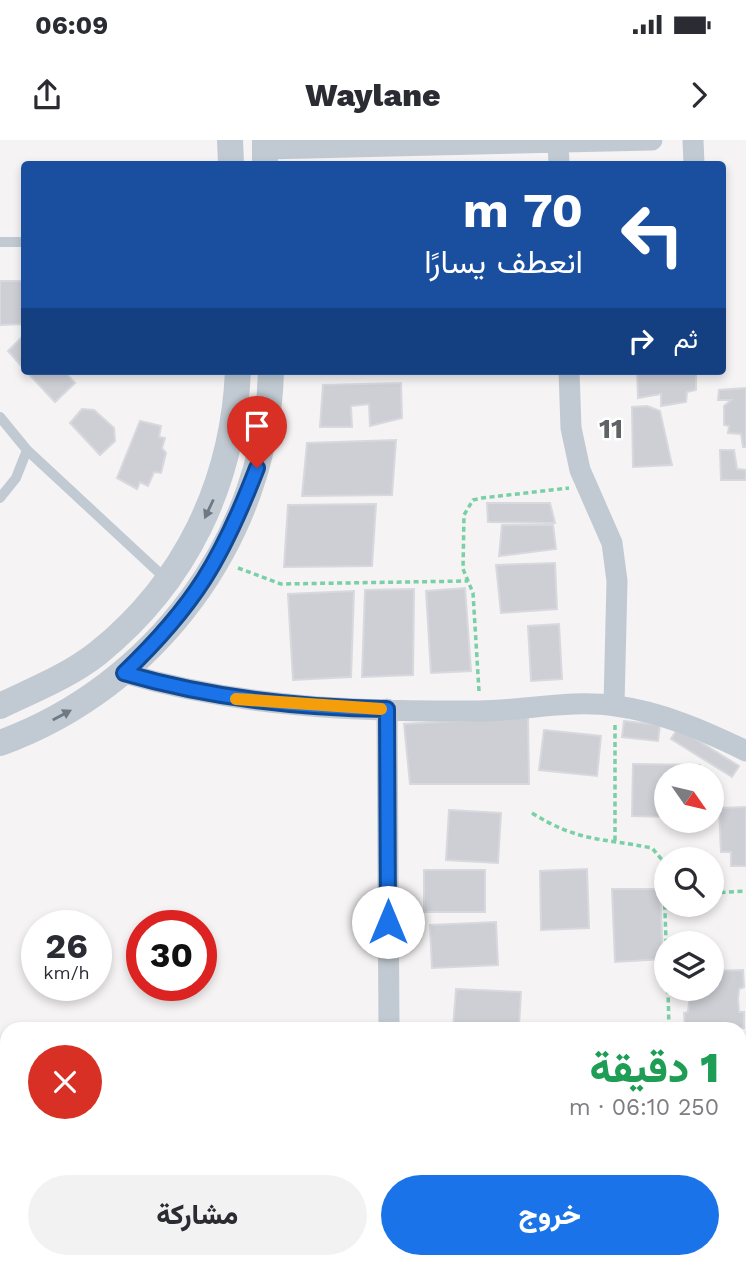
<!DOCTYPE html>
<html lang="ar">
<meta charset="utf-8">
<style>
:root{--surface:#fff;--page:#f2f2f3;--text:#2b2b33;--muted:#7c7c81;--accent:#1a73e8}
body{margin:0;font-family:"Work Sans",Vazirmatn,sans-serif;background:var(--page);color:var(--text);direction:rtl;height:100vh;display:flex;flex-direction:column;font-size:26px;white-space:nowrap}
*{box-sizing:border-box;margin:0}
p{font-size:23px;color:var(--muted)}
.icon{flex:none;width:38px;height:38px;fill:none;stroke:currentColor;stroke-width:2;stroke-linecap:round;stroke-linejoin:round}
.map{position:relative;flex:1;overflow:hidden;direction:ltr}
.details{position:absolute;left:0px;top:882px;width:747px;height:247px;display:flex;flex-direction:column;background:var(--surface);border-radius:21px 21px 0 0;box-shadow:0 4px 10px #0003;direction:rtl}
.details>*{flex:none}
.guide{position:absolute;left:21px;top:21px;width:705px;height:214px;border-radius:7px;box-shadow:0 4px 10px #0003;direction:rtl;background:#1a4fa0;color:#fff;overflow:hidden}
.needle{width:46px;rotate:124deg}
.fabs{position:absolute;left:654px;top:623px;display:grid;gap:14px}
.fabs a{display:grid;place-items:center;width:70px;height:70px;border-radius:50%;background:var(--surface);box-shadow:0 4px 10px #0003;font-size:35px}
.speed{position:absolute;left:21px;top:770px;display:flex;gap:14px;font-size:35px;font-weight:700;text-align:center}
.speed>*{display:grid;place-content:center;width:91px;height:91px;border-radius:50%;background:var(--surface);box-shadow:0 4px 10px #0003;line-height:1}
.speed small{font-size:18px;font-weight:400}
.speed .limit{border:10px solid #d22;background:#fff;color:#111}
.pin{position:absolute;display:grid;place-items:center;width:60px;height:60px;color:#fff;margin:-72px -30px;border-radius:50% 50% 50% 0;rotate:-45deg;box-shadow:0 0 7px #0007}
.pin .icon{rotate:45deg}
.me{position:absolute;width:77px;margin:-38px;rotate:0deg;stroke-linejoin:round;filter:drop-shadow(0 0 5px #0008)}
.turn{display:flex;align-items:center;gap:24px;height:147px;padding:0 28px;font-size:32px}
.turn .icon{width:91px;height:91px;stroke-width:2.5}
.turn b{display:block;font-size:49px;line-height:60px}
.then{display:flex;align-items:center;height:66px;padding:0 28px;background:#0003;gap:14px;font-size:26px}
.round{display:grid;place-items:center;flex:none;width:74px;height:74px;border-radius:37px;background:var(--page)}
.overview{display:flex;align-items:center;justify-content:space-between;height:119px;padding:0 28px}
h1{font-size:42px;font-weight:800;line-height:52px;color:#1e9e55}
.button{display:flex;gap:14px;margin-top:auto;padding:14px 28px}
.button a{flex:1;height:80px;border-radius:42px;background:var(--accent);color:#fff;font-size:28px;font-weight:800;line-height:80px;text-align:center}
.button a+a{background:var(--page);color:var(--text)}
.status{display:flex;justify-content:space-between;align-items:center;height:49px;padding:0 35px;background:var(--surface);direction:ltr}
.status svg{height:19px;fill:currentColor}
header{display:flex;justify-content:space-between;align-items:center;height:91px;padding:0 28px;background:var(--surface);font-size:32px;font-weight:800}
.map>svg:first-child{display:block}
.building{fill:#cdcfd5;stroke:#d7d9de;stroke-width:2}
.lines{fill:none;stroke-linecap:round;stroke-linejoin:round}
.path{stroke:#7ad0a6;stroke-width:3.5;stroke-dasharray:5 3.5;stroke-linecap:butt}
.service{stroke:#c1cad2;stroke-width:10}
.minor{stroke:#c1cad2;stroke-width:21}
.tertiary{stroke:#c1cad2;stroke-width:26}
.oneway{fill:#6e7983}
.route-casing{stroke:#114b97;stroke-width:18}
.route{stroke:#1a73e8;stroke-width:12}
.slow{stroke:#f59e0b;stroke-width:12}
.labels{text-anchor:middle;stroke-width:5;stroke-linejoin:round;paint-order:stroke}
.district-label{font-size:28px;font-weight:bold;fill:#5f6368;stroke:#fff}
</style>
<div class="status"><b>06:09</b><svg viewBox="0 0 49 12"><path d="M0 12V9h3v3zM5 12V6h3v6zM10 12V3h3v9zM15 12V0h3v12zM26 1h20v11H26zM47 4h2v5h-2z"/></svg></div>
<header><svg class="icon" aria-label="forward" viewBox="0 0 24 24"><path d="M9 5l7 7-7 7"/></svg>Waylane<svg class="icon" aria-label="share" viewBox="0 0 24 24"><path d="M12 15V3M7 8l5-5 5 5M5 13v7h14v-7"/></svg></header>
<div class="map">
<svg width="746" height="1128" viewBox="0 0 746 1128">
<rect width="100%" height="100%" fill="#f5f3f3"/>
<path class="building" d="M0,141H24V184L0,185Z
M24,195V229L8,211Z
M26,231H64L75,243L55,262Z
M637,231H696V250L687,252L686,262L661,266V254L638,258Z
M401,243L402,278L370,286L369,264L351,266L352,287H320L323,245Z
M746,248V307H743L741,294L728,293L729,286L724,285V266L731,260H718L719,250Z
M647,266L660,271L672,325L633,327L632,267Z
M82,269L94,270L114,288L115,301L100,315L70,283Z
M140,281L161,286L159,297L165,298L162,308L166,313L161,333L154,332L148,346L140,342L137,349L117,338Z
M396,300L392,355L302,356L307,303Z
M720,310H734L737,329L746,330V340H721Z
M487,363H550L555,383L488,382Z
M376,364L372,426L284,427L288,365Z
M502,385H553L556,409L499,416Z
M555,423L557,469L501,473L496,425Z
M465,448L471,531L431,533L426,451Z
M414,449L413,535L362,537L365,450Z
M354,451L351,537L293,540L288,454Z
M559,484L562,539L531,541L528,486Z
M528,577L529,644H410L404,584Z
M624,581L660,585L658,601L622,597Z
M678,588L739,626L732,637L671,599Z
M544,590L601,596L597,636L539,630Z
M633,624L700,625V635H667V677L632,676Z
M746,667V726H731V712H721L719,668Z
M449,670L501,673L498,723L446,720Z
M587,729L589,788L541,790L540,731Z
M424,730H485V772H424Z
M612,749H660L663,819L615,822Z
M496,782L498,825L432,828L430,785Z
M743,830L744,847L739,849L738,859L739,872H744V888L685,889L684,873L688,872L689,862V849H686H712V831Z
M456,849L521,852L519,886L453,889Z
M740,920H746V1019H741Z
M489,1122H528V1128H489Z
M662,1122H726V1128H662Z"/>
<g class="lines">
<path class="path" d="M238,428L281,444L468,441
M479,551L473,453L463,429L464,375L473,360L482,358L569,348
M615,585V703
M532,673C578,702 602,698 652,708L663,721L667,826
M712,753L746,751
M668,849L669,889
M740,1031H746
M563,1122V1128"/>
<path class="service" d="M0,102H24
M0,277L27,310L167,440
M0,358L16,338L27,310"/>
<path class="minor" d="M693,0L694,24
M558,3L559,24
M265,9L652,0
M569,231L571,288L580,330L612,403L617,441L614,565
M124,533C239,567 359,572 478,571C523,571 570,559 616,566C662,572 705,591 746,611
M387,569L389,889
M740,910H746
M391,1122L392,1128"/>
<path class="tertiary" d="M230,0L231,24
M265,0V24
M0,566C33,550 69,536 98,513C186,442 233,343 238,231
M0,603C155,547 267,397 271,231"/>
</g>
<defs><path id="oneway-solid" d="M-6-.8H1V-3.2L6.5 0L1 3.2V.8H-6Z" transform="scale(1.75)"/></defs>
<g class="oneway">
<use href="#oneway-solid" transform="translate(209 369) rotate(115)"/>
<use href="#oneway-solid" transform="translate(62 575) rotate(-28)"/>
</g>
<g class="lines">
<defs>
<path id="route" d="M257,328C222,419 195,465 124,533C210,558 298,568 387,569L388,782"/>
</defs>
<use href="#route" class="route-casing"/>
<use href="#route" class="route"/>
<path class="slow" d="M236,559L381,569"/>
</g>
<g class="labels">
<g class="district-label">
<text x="611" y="298">11</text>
</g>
</g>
</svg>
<div class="fabs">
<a><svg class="needle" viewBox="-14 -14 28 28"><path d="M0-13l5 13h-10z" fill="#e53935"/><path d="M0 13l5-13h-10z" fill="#7c7c81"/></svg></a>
<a><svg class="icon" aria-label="search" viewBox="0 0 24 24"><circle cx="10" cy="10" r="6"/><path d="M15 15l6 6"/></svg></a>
<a><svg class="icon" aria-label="layers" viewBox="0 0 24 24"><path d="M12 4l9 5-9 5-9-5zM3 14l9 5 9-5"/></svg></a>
</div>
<div class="speed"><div>26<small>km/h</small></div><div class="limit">30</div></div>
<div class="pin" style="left:257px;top:328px;background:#d93025"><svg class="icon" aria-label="arrive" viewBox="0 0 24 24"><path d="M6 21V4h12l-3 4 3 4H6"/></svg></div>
<svg class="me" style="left:388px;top:782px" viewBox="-20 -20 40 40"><circle r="19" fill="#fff"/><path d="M0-13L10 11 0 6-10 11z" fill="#1a73e8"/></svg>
<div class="guide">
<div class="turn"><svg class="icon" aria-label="left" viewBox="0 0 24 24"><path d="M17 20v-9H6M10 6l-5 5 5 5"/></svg><div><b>70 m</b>انعطف يسارًا</div></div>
<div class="then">ثم<svg class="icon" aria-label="right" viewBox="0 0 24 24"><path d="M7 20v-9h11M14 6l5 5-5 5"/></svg></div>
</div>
<section class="details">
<div class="overview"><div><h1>1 دقيقة</h1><p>250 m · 06:10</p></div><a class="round" style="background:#d93025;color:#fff"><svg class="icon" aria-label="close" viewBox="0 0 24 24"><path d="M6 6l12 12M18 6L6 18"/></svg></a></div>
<div class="button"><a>خروج</a><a>مشاركة</a></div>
</section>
</div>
